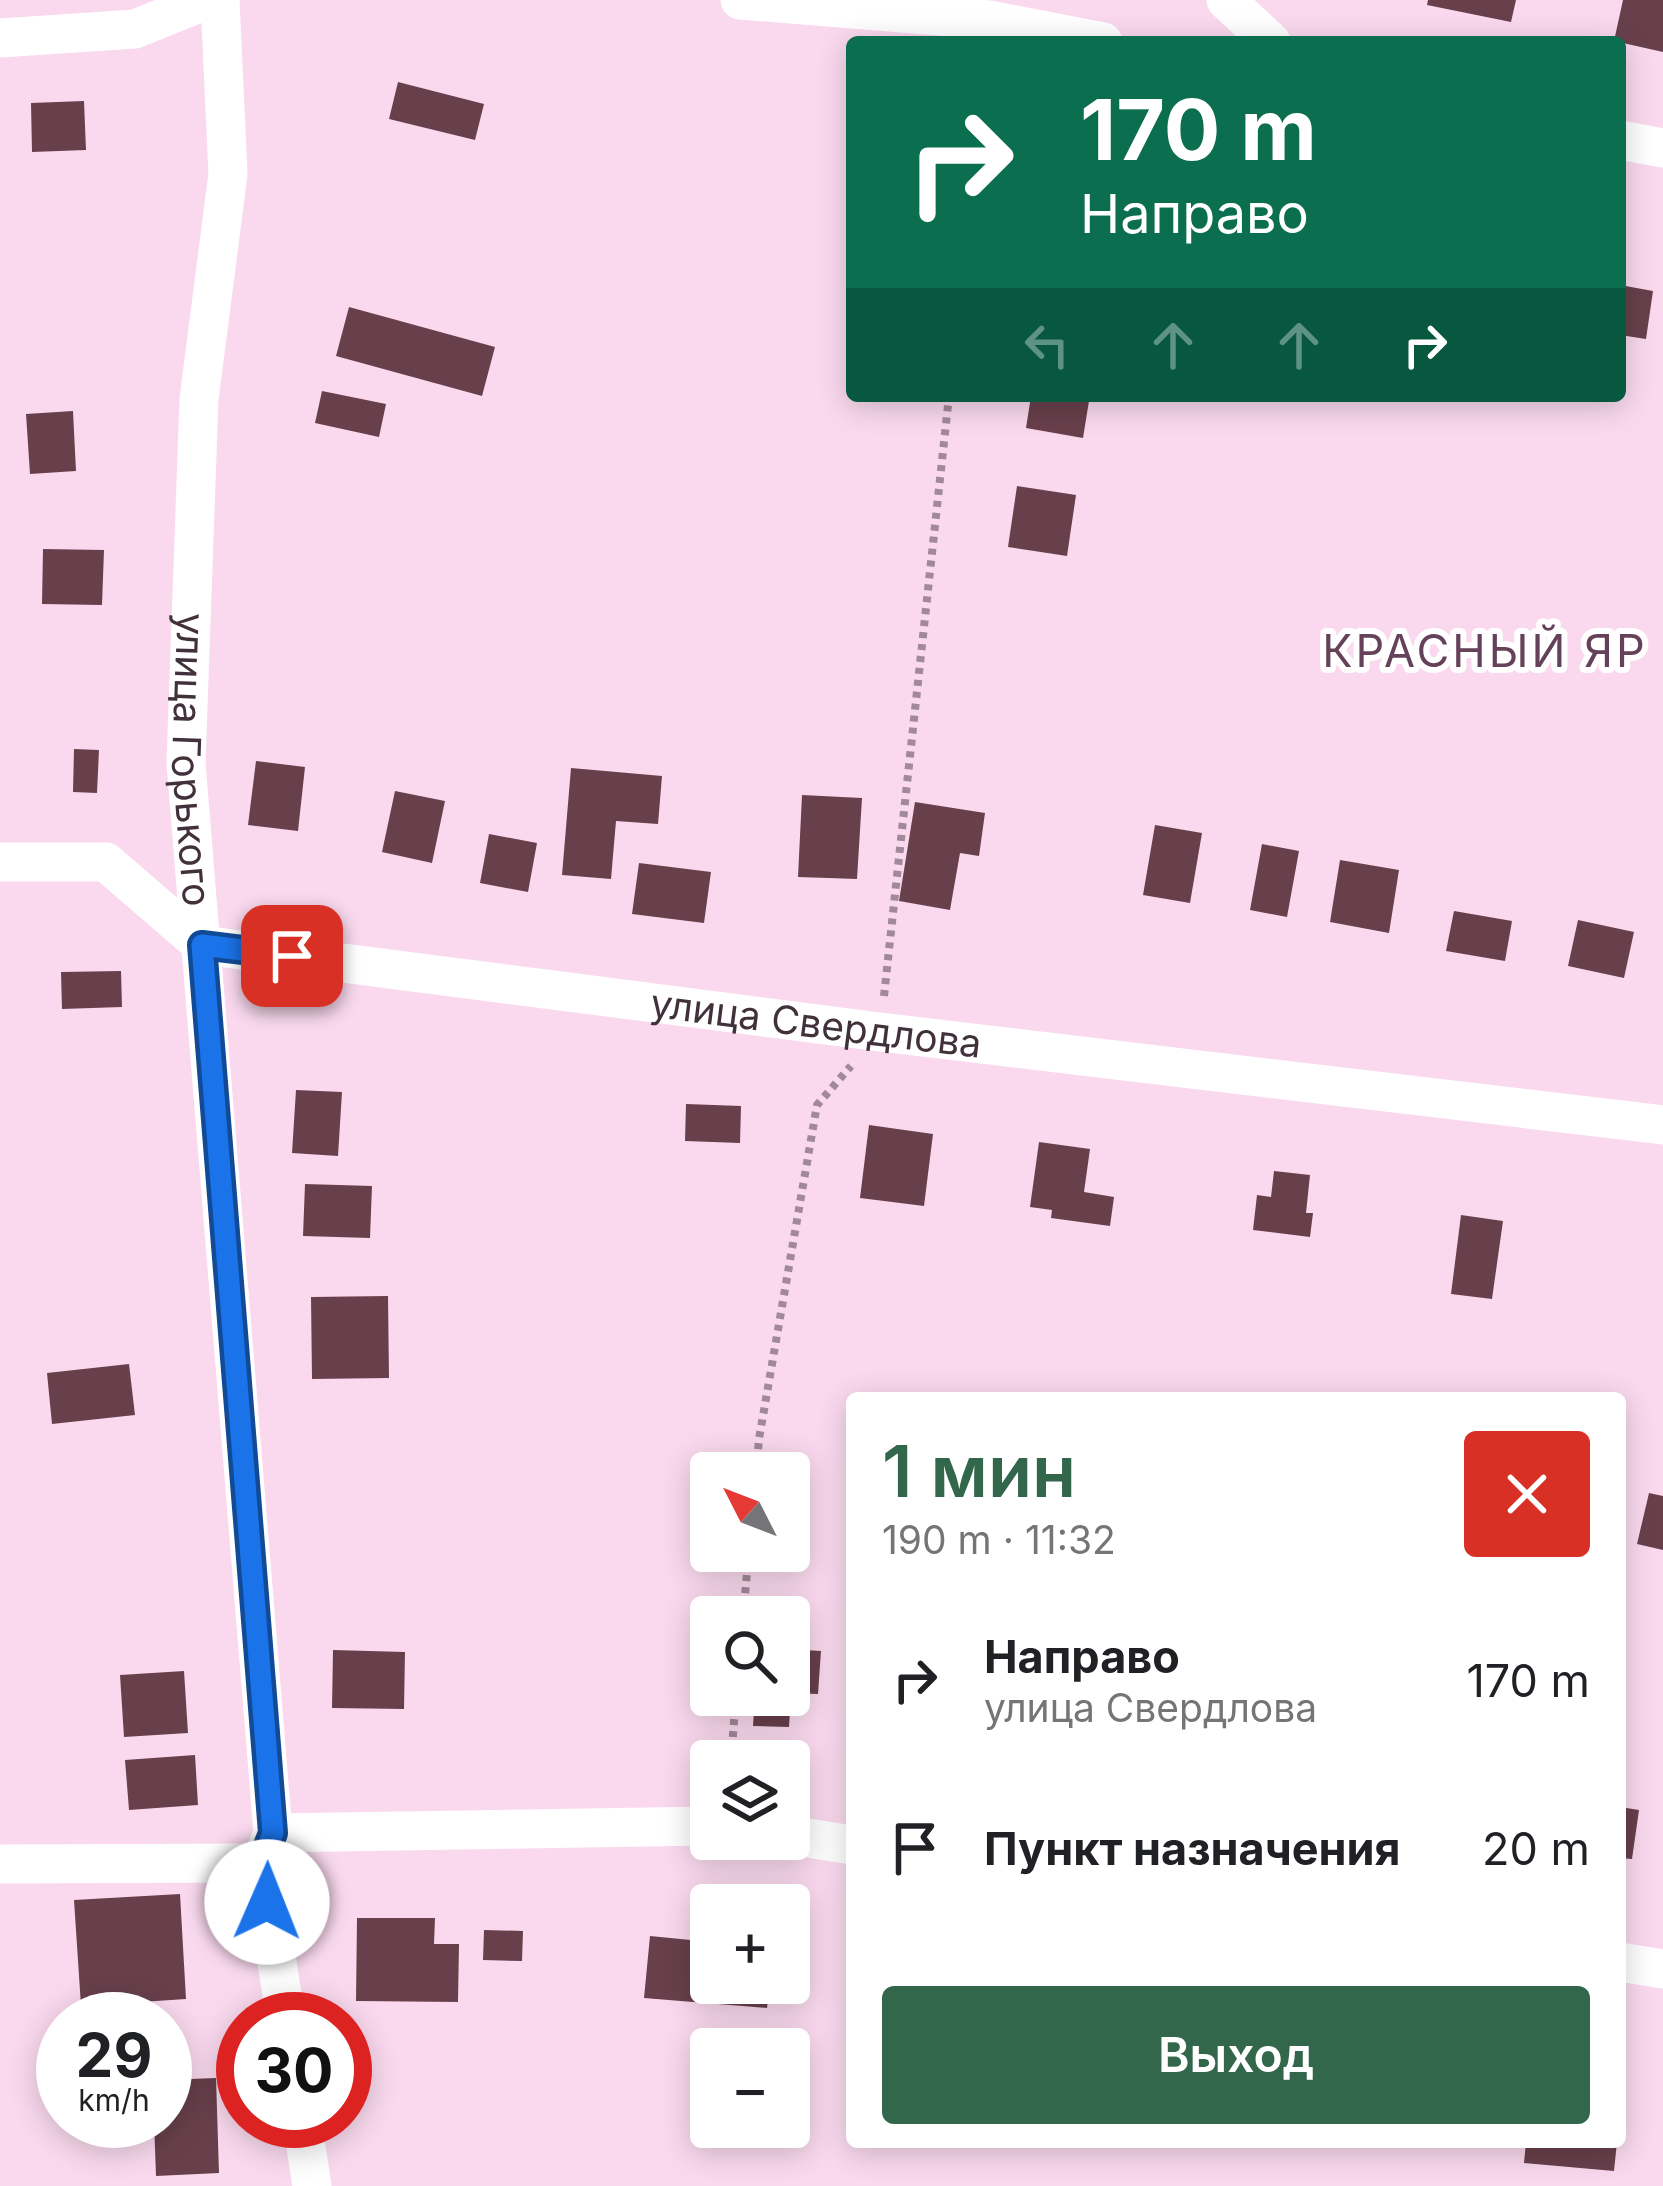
<!DOCTYPE html>
<html lang="ru">
<meta charset="utf-8">
<style>
:root{--surface:#fff;--page:#f2f2f2;--text:#202124;--muted:#757577;--accent:#32674c}
body{margin:0;font-family:Inter,sans-serif;background:var(--page);color:var(--text);height:100vh;display:flex;flex-direction:column;font-size:45px;white-space:nowrap}
*{box-sizing:border-box;margin:0}
p{font-size:39px;color:var(--muted)}
.icon{flex:none;width:66px;height:66px;fill:none;stroke:currentColor;stroke-width:2;stroke-linecap:round;stroke-linejoin:round}
.map{position:relative;flex:1;overflow:hidden}
.drawer{position:absolute;left:846px;top:1392px;width:780px;height:756px;display:flex;flex-direction:column;background:var(--surface);border-radius:12px;box-shadow:0 6px 30px #0003}
.drawer>*{flex:none}
.hud{position:absolute;left:846px;top:36px;width:780px;height:366px;border-radius:12px;box-shadow:0 6px 30px #0003;background:#0b6e4f;color:#fff;overflow:hidden}
.needle{width:78px;rotate:312deg}
.controls{position:absolute;left:690px;top:1452px;display:grid;gap:24px}
.controls a{display:grid;place-items:center;width:120px;height:120px;border-radius:12px;background:var(--surface);box-shadow:0 6px 30px #0003;font-size:60px}
.speed{position:absolute;left:36px;top:1992px;display:flex;gap:24px;font-size:60px;font-weight:700;text-align:center}
.speed>*{display:grid;place-content:center;width:156px;height:156px;border-radius:50%;background:var(--surface);box-shadow:0 6px 30px #0003;line-height:1}
.speed small{font-size:30px;font-weight:400}
.speed .limit{border:18px solid #d22;background:#fff;color:#111}
.pin{position:absolute;display:grid;place-items:center;width:102px;height:102px;color:#fff;margin:-51px;border-radius:24px;box-shadow:0 6px 18px #0006}
.me{position:absolute;width:132px;margin:-66px;rotate:1deg;stroke-linejoin:round;filter:drop-shadow(0 0 9px #0008)}
.turn{display:flex;align-items:center;gap:42px;height:252px;padding:0 36px;font-size:54px}
.turn .icon{width:156px;height:156px;stroke-width:2.5}
.turn b{display:block;font-size:84px;line-height:102px}
.lanes{display:flex;align-items:center;height:114px;padding:0 36px;background:#0003;justify-content:center;gap:60px;direction:ltr}
.lanes .off{opacity:.35}
.round{display:grid;place-items:center;flex:none;width:126px;height:126px;border-radius:12px;background:var(--page)}
.summary{display:flex;align-items:center;justify-content:space-between;height:204px;padding:0 36px}
h1{font-size:72px;font-weight:600;line-height:90px;color:var(--accent)}
.button{display:flex;gap:24px;margin-top:auto;padding:24px 36px}
.button a{flex:1;height:138px;border-radius:12px;background:var(--accent);color:#fff;font-size:48px;font-weight:600;line-height:138px;text-align:center}
ul{padding:0;list-style:none}
li{display:flex;align-items:center;gap:36px;height:168px;padding:0 36px}
li div{flex:1}
li b{display:block;font-size:45px}
li em{font-style:normal}
.map>svg:first-child{display:block}
.building{fill:#68404c}
.lines{fill:none;stroke-linecap:round;stroke-linejoin:round}
.path{stroke:#a28999;stroke-width:8;stroke-dasharray:6 6;stroke-linecap:butt}
.street{stroke:#fff;stroke-width:39}
.route-casing{stroke:#114b97;stroke-width:30}
.route{stroke:#1a73e8;stroke-width:21}
.labels{text-anchor:middle;stroke-width:12;stroke-linejoin:round;paint-order:stroke}
.street-label{font-size:39px;fill:#41313b;stroke:#fff}
.quarter-label{font-size:45px;letter-spacing:3px;fill:#654259;stroke:#fff}
</style>
<div class="map">
<svg width="1663" height="2186" viewBox="0 0 1663 2186">
<rect width="100%" height="100%" fill="#fad9ee"/>
<path class="building" d="M1428,0H1516L1511,22L1427,5Z
M1623,0H1663V52L1614,41Z
M398,82L484,104L475,140L389,119Z
M84,101L86,150L32,152L31,103Z
M1620,285L1653,291L1646,339L1620,335Z
M349,307L495,347L482,396L336,356Z
M322,391L386,404L379,437L315,423Z
M1031,396H1058L1089,401L1083,438L1026,428Z
M73,411L76,471L30,474L26,414Z
M1017,486L1076,495L1067,556L1008,547Z
M43,549L104,550L102,605L42,604Z
M74,749L99,750L97,793L73,792Z
M256,761L305,767L298,831L248,825Z
M571,768L662,776L658,824L616,821L611,879L562,875Z
M395,791L445,801L432,863L382,852Z
M802,795L862,798L857,879L798,877Z
M915,802L985,813L979,856L960,853L950,910L899,901Z
M1155,825L1202,833L1190,903L1143,895Z
M489,834L537,843L528,892L480,883Z
M1262,844L1299,851L1287,917L1250,910Z
M1340,860L1399,870L1389,933L1330,922Z
M639,863L711,872L704,923L632,914Z
M1454,911L1512,921L1505,961L1446,951Z
M1578,920L1634,932L1624,978L1568,966Z
M121,971L122,1007L62,1009L61,972Z
M296,1090L342,1092L338,1156L292,1153Z
M686,1104L741,1106L740,1143L685,1141Z
M869,1125L933,1134L924,1206L860,1198Z
M1039,1142L1090,1149L1084,1192L1114,1197L1110,1226L1051,1218L1052,1210L1030,1207Z
M1274,1171L1310,1175L1306,1213H1313L1310,1237L1253,1230L1257,1195L1271,1197Z
M305,1184L372,1186L370,1238L303,1236Z
M1461,1215L1503,1221L1492,1299L1451,1294Z
M388,1296L389,1378L312,1379L311,1297Z
M129,1364L135,1415L52,1424L47,1373Z
M1649,1493L1663,1496V1550L1637,1544Z
M789,1649L821,1651L818,1694L789,1693Z
M333,1650L405,1652L404,1709L332,1708Z
M184,1671L188,1733L124,1737L120,1675Z
M755,1695H791L789,1727L753,1726Z
M195,1755L198,1805L129,1810L125,1760Z
M1620,1807L1639,1810L1632,1859L1620,1858Z
M180,1894L186,1999L81,2006L74,1900Z
M357,1918H435L434,1944H459L458,2002L356,2001Z
M484,1930L523,1931L522,1961L483,1960Z
M650,1936L711,1942V1983H770L767,2008L644,1998Z
M216,2078L219,2173L156,2176L154,2121H165V2080Z
M1526,2142H1617L1614,2171L1524,2163Z"/>
<g class="lines">
<path class="path" d="M884,996L949,396
M756,1473L759,1439L817,1105L851,1066
M743,1617L749,1551
M731,1761L736,1695"/>
<g class="street">
<path id="s1" d="M220,0L228,174L199,399L186,763L273,1833L261,1863L286,2019"/>
<path d="M740,0L989,20L1103,42"/>
<path d="M1226,0L1271,42"/>
<path d="M0,38L135,29L207,0"/>
<path d="M1620,140L1663,148"/>
<path id="s2" d="M0,862H106L202,945L880,1032L1663,1125"/>
<path d="M273,1833L711,1826"/>
<path d="M789,1835L852,1845"/>
<path d="M0,1864L261,1863"/>
<path d="M1620,1962L1663,1969"/>
<path d="M302,2121L312,2186"/>
</g>
</g>
<g class="lines">
<defs>
<path id="route" d="M267,1902L261,1864L273,1833L202,945L292,956"/>
</defs>
<use href="#route" class="route-casing"/>
<use href="#route" class="route"/>
</g>
<g class="labels">
<g class="street-label">
<text dy="14" stroke="none"><textPath href="#s1" startOffset="762">улица Горького</textPath></text>
<text dy="14" stroke="none"><textPath href="#s2" startOffset="852">улица Свердлова</textPath></text>
</g>
<g class="quarter-label">
<text x="1485" y="667">КРАСНЫЙ ЯР</text>
</g>
</g>
</svg>
<div class="controls">
<a><svg class="needle" viewBox="-14 -14 28 28"><path d="M0-13l5 13h-10z" fill="#e53935"/><path d="M0 13l5-13h-10z" fill="#757577"/></svg></a>
<a><svg class="icon" aria-label="search" viewBox="0 0 24 24"><circle cx="10" cy="10" r="6"/><path d="M15 15l6 6"/></svg></a>
<a><svg class="icon" aria-label="layers" viewBox="0 0 24 24"><path d="M12 4l9 5-9 5-9-5zM3 14l9 5 9-5"/></svg></a>
<a>+</a>
<a>−</a>
</div>
<div class="speed"><div>29<small>km/h</small></div><div class="limit">30</div></div>
<div class="pin" style="left:292px;top:956px;background:#d93025"><svg class="icon" aria-label="arrive" viewBox="0 0 24 24"><path d="M6 21V4h12l-3 4 3 4H6"/></svg></div>
<svg class="me" style="left:267px;top:1902px" viewBox="-20 -20 40 40"><circle r="19" fill="#fff"/><path d="M0-13L10 11 0 6-10 11z" fill="#1a73e8"/></svg>
<div class="hud">
<div class="turn"><svg class="icon" aria-label="right" viewBox="0 0 24 24"><path d="M7 20v-9h11M14 6l5 5-5 5"/></svg><div><b>170 m</b>Направо</div></div>
<div class="lanes"><svg class="icon off" aria-label="left" viewBox="0 0 24 24"><path d="M17 20v-9H6M10 6l-5 5 5 5"/></svg><svg class="icon off" aria-label="ahead" viewBox="0 0 24 24"><path d="M12 20V5M6 11l6-6 6 6"/></svg><svg class="icon off" aria-label="ahead" viewBox="0 0 24 24"><path d="M12 20V5M6 11l6-6 6 6"/></svg><svg class="icon" aria-label="right" viewBox="0 0 24 24"><path d="M7 20v-9h11M14 6l5 5-5 5"/></svg></div>
</div>
<section class="drawer">
<div class="summary"><div><h1>1 мин</h1><p>190 m · 11:32</p></div><a class="round" style="background:#d93025;color:#fff"><svg class="icon" aria-label="close" viewBox="0 0 24 24"><path d="M6 6l12 12M18 6L6 18"/></svg></a></div>
<ul>
<li><svg class="icon" aria-label="right" viewBox="0 0 24 24"><path d="M7 20v-9h11M14 6l5 5-5 5"/></svg><div><b>Направо</b><p>улица Свердлова</p></div><em>170 m</em></li>
<li><svg class="icon" aria-label="arrive" viewBox="0 0 24 24"><path d="M6 21V4h12l-3 4 3 4H6"/></svg><div><b>Пункт назначения</b></div><em>20 m</em></li>
</ul>
<div class="button"><a>Выход</a></div>
</section>
</div>
